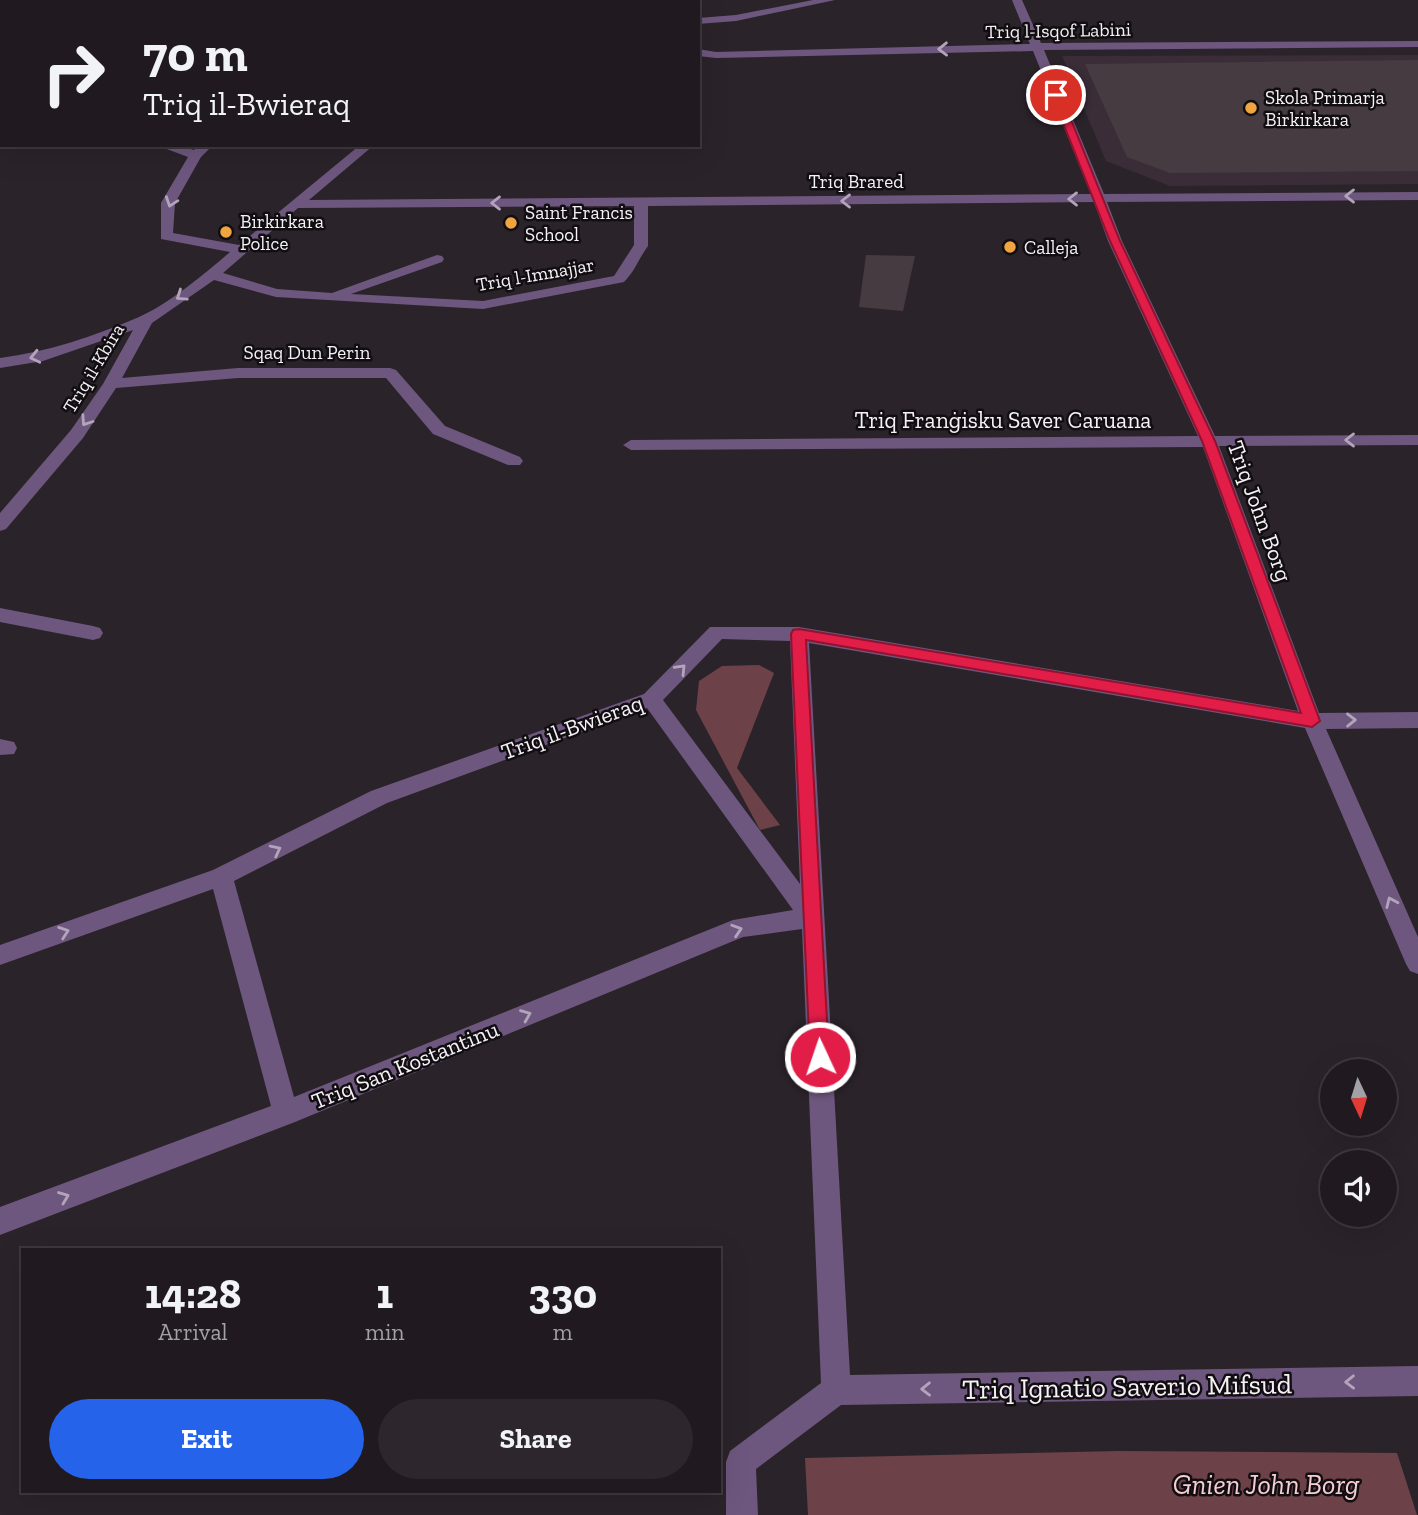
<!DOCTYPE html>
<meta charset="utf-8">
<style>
:root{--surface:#201a20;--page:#2d272d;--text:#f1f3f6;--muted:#a2a1a5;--line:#3d383e;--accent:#2563eb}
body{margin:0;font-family:"Zilla Slab",serif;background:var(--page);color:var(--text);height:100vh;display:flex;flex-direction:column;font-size:26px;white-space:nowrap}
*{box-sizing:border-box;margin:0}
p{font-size:23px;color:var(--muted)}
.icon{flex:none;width:38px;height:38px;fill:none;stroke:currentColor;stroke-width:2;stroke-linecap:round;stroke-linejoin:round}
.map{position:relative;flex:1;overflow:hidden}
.sheet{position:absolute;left:21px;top:1248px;width:700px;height:245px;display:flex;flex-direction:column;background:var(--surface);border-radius:0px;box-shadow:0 7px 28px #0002,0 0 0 2px var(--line)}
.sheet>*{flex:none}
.hud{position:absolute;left:0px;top:0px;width:700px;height:147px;box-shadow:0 7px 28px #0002,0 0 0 2px var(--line);background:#201a20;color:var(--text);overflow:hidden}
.needle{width:46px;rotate:176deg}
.controls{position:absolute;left:1320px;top:1059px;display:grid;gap:14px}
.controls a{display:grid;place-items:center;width:77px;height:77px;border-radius:50%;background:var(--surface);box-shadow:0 7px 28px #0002,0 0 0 2px var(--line);font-size:35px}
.pin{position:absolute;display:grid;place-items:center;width:60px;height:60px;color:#fff;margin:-30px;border:4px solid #fff;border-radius:50%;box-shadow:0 2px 7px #0007}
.me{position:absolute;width:77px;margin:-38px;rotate:357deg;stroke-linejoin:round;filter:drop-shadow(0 0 5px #0008)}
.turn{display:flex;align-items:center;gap:24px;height:147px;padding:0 28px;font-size:32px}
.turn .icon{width:91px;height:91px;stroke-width:2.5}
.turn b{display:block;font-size:49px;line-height:60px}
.eta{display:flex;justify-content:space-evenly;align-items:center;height:119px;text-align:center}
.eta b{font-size:42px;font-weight:800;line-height:49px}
.cta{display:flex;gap:14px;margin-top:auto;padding:14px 28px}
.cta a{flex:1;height:80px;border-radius:42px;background:var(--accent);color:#fff;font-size:28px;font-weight:800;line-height:80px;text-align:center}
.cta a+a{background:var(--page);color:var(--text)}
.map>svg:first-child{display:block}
.built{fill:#3a2d38}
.green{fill:#6d4148}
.building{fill:#463b40}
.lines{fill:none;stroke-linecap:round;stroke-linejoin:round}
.minor{fill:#6e577e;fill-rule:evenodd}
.oneway{stroke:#b2a4ba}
.route{fill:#e11d48;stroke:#92132f;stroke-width:2}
.poi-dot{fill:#f1a540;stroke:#110e11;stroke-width:2.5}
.labels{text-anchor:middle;stroke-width:5;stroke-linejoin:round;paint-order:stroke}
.far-street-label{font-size:19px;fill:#f7f1f6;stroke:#110e11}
.far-poi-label{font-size:19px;fill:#f7f1f6;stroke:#110e11;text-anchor:start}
.street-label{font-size:23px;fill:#f7f1f6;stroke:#110e11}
.near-street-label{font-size:28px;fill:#f7f1f6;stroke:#110e11}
.near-park-label{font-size:28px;font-style:italic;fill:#f6cdd2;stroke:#110e11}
</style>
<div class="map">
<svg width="1418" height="1515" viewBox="0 0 1418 1515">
<rect width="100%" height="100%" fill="#2b232a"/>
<path class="built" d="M1418,55V184L1170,186L1106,161L1062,56Z"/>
<path class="green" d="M759,665L774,673L737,768L780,825L760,830L696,710L699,681L722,666Z
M1118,1451L1397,1453L1417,1515H808L805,1458Z"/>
<path class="building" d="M1418,60V171L1170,173L1127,157L1085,64Z
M866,255L915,256L903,311L859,307Z"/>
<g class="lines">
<path class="minor" d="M85,0H106L84,2Z
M224,0H235L223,2Z
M541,0H553L540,2Z
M657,0H667L668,2H657Z
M813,0H835L736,21L698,24V18L736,15Z
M1012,0H1022L1041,43L1418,41V47L1044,50L1104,194L1418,192V200L1107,202L1122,241L1215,436L1418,435V445L1219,446L1319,713L1418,712V728L1326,729L1418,937V974L1410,971L1406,964L1305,728L809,643L850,1375L1418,1366V1396L841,1405L756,1469L758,1515H726V1462L730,1451L821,1383L802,929L743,937L295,1122L0,1235V1207L271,1106L213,889L0,965V945L213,870L371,791L644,694L710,627H799L1298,711L1203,447L631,450L623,445L631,440L1198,436L1108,241L1094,202L648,206V246C639,258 635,271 624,282L483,309L276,297L214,280L152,323L122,378L238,368H390L396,370L445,426L520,457L523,461L520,465H508L433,434L386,378H238L116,388L83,438L6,529L0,531V513L71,430L103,384L133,330L43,361L0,368V358C47,352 95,336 139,317C167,305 206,273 230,252L161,239V203L188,157L156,145H177L194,150L199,145H213L201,157L175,203L173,233L239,245L360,145H374L309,200L1091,194L1033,51L716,58L698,56V49L716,52L1030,44ZM634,206V245L614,276L483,301L351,294L442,262L444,259L442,256L437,255L332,293L277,289L223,273L298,208ZM722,639L790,641L800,884L663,700ZM647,708L793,910L733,920L294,1097L234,881L387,803Z
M0,11H2L0,18Z
M2,131V139L0,140V132Z
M0,608L93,626L100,628L103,633L100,638L93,640L0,622Z
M0,739L14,742L17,748L14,754L0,755Z"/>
</g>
<defs><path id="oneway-chevron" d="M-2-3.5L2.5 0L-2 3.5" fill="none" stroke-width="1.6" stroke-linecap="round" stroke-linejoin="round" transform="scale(1.75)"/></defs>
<g class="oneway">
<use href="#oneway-chevron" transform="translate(943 49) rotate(179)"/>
<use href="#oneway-chevron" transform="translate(1350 196) rotate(180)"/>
<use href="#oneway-chevron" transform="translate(1073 199) rotate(180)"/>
<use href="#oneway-chevron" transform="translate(846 201) rotate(180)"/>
<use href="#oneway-chevron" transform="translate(171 202) rotate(109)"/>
<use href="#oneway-chevron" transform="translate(496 203) rotate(180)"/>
<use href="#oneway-chevron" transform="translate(181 296) rotate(146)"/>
<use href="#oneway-chevron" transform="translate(35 357) rotate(167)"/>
<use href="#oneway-chevron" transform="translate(86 421) rotate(124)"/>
<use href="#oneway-chevron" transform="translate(1350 440) rotate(180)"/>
<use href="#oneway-chevron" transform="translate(681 669) rotate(-46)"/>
<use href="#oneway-chevron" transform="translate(1351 720) rotate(-1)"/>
<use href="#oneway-chevron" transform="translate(276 850) rotate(-27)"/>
<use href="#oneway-chevron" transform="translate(1391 902) rotate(-114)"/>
<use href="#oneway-chevron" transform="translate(737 930) rotate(-18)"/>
<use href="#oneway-chevron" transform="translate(64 932) rotate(-19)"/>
<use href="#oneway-chevron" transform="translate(526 1015) rotate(-22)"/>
<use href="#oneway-chevron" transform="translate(64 1197) rotate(-21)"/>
<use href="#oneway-chevron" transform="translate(1350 1382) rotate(179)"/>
<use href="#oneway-chevron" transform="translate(926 1389) rotate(179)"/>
</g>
<path class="route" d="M1056,93L1061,95L1120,241L1215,441L1320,721L1312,727L806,640L829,1057L826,1063L820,1066L813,1063L810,1057L791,634L793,630L799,629L1301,713L1202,441L1110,241L1052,95Z"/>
<g class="poi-dot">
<circle cx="1251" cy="108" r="7"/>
<circle cx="511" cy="223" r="7"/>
<circle cx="226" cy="232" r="7"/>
<circle cx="1010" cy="247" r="7"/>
</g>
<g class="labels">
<g class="far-street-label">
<text transform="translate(1058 30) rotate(-1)" y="7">Triq l-Isqof Labini</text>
<text x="856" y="188">Triq Brared</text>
<text transform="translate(535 274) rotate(-10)" y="7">Triq l-Imnajjar</text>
<text x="307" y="359">Sqaq Dun Perin</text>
<text transform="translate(93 368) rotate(-59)" y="7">Triq il-Kbira</text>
</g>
<g class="far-poi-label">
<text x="1265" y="104">Skola Primarja<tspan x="1265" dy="22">Birkirkara</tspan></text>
<text x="525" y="219">Saint Francis<tspan x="525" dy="22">School</tspan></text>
<text x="240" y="228">Birkirkara<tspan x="240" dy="22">Police</tspan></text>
<text x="1024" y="254">Calleja</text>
</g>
<g class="street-label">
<text x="1003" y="428">Triq Franġisku Saver Caruana</text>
<text transform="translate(1260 511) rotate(70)" y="8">Triq John Borg</text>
<text transform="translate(572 727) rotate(-20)" y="8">Triq il-Bwieraq</text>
<text transform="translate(405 1065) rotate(-22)" y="8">Triq San Kostantinu</text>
</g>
<g class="near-street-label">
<text transform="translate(1127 1386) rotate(-1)" y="10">Triq Ignatio Saverio Mifsud</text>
</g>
<g class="near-park-label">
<text x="1266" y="1494">Gnien John Borg</text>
</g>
</g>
</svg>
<div class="controls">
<a><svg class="needle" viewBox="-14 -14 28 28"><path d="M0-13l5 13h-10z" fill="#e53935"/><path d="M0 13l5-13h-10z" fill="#a2a1a5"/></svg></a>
<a><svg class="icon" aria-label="sound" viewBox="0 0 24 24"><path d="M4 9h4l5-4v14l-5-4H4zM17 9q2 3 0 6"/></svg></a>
</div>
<div class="pin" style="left:1056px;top:95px;background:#d93025"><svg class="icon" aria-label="arrive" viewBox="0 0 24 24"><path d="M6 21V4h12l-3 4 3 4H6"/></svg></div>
<svg class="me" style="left:820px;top:1057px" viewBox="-20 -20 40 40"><circle r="17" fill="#e11d48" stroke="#fff" stroke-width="3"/><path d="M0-11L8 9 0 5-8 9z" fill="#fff"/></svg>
<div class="hud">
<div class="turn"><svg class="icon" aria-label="right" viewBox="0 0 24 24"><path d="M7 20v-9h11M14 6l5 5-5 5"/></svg><div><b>70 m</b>Triq il-Bwieraq</div></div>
</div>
<section class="sheet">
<div class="eta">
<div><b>14:28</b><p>Arrival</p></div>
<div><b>1</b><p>min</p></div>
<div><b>330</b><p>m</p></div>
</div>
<div class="cta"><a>Exit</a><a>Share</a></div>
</section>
</div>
